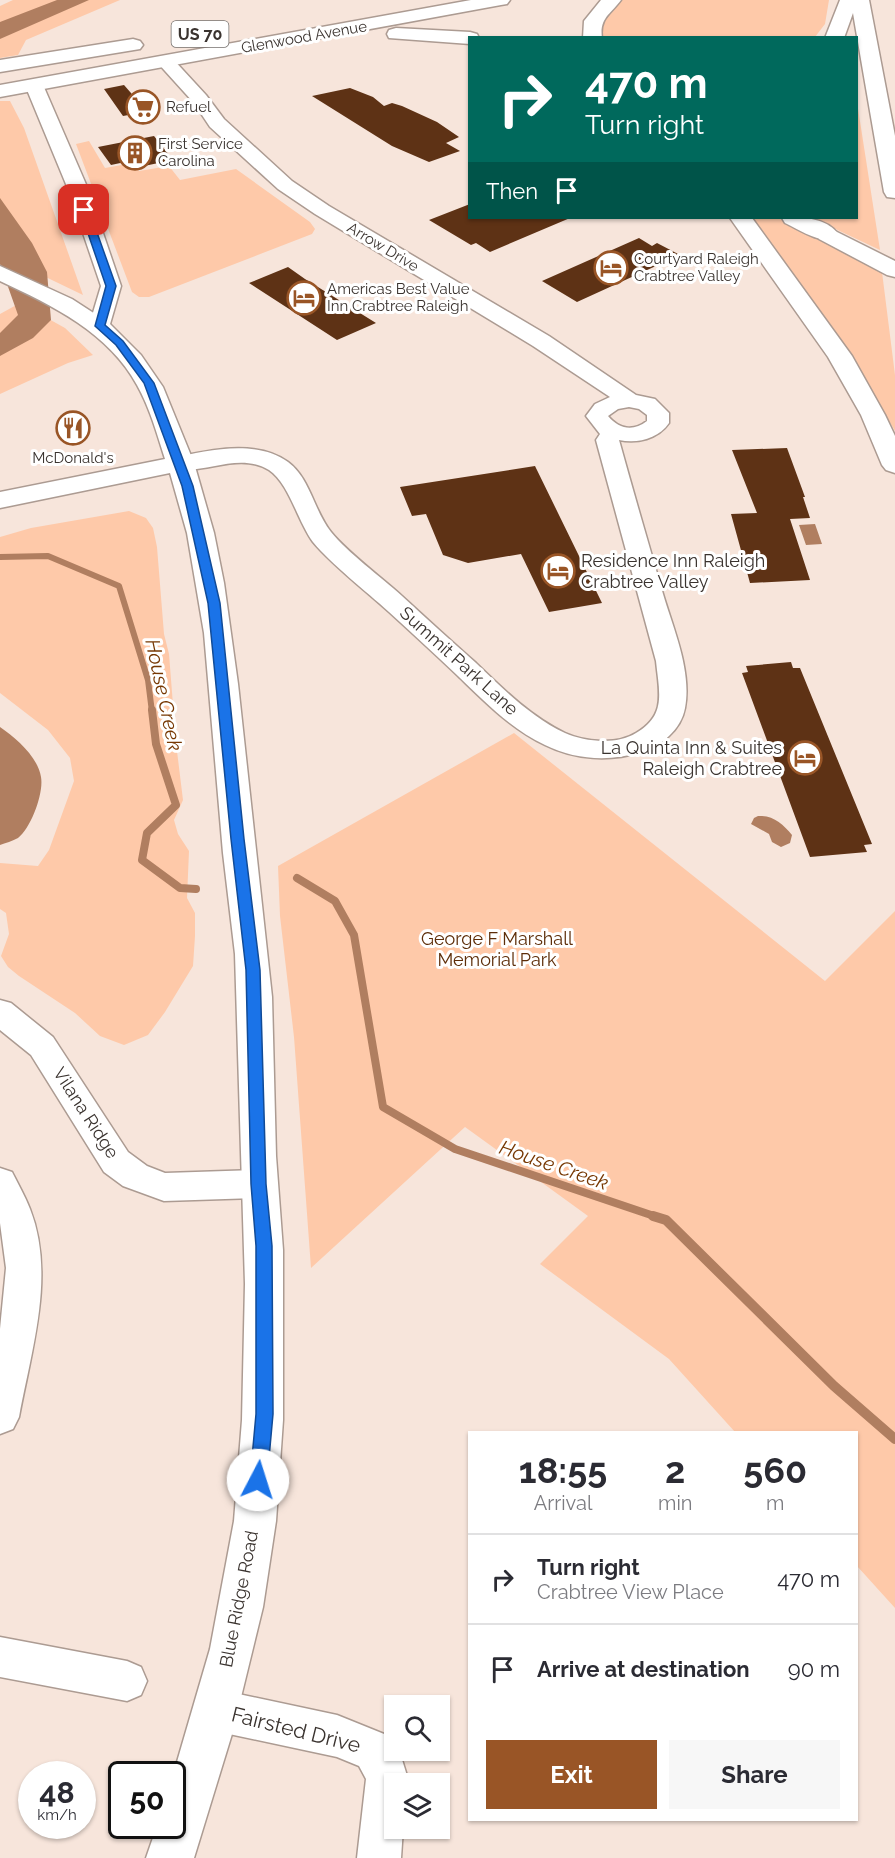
<!DOCTYPE html>
<style>
:root{--surface:#fff;--page:#f7f7f7;--text:#2b2b33;--muted:#7c7c81;--line:#e1e1e2;--accent:#995526}
body{margin:0;font-family:Raleway,sans-serif;background:var(--page);color:var(--text);height:100vh;display:flex;flex-direction:column;font-size:22px;white-space:nowrap}
*{box-sizing:border-box;margin:0}
p{font-size:20px;color:var(--muted)}
.icon{flex:none;width:33px;height:33px;fill:none;stroke:currentColor;stroke-width:2;stroke-linecap:round;stroke-linejoin:round}
.map{position:relative;flex:1;overflow:hidden}
.sheet{position:absolute;left:468px;top:1431px;width:390px;height:390px;display:flex;flex-direction:column;background:var(--surface);border-radius:0px;box-shadow:0 2px 4px #0004}
.sheet>*{flex:none}
.guide{position:absolute;left:468px;top:36px;width:390px;height:183px;border-radius:0px;box-shadow:0 2px 4px #0004;background:#00695c;color:#fff;overflow:hidden}
.fabs{position:absolute;left:384px;top:1695px;display:grid;gap:12px}
.fabs a{display:grid;place-items:center;width:66px;height:66px;border-radius:0px;background:var(--surface);box-shadow:0 2px 4px #0004;font-size:30px}
.speed{position:absolute;left:18px;top:1761px;display:flex;gap:12px;font-size:30px;font-weight:700;text-align:center}
.speed>*{display:grid;place-content:center;width:78px;height:78px;border-radius:50%;background:var(--surface);box-shadow:0 2px 4px #0004;line-height:1}
.speed small{font-size:15px;font-weight:400}
.speed .limit{border:3px solid #111;border-radius:9px;background:#fff;color:#111}
.pin{position:absolute;display:grid;place-items:center;width:51px;height:51px;color:#fff;margin:-26px;border-radius:12px;box-shadow:0 3px 9px #0006}
.me{position:absolute;width:66px;margin:-33px;rotate:5deg;stroke-linejoin:round;filter:drop-shadow(0 0 4px #0008)}
.turn{display:flex;align-items:center;gap:21px;height:126px;padding:0 18px;font-size:27px}
.turn .icon{width:78px;height:78px;stroke-width:2.5}
.turn b{display:block;font-size:42px;line-height:51px}
.then{display:flex;align-items:center;height:57px;padding:0 18px;background:#0003;gap:12px;font-size:22px}
.eta{display:flex;justify-content:space-evenly;align-items:center;height:102px;text-align:center}
.eta b{font-size:36px;font-weight:700;line-height:42px}
.action{display:flex;gap:12px;margin-top:auto;padding:12px 18px}
.action a{flex:1;height:69px;border-radius:0px;background:var(--accent);color:#fff;font-size:24px;font-weight:700;line-height:69px;text-align:center}
.action a+a{background:var(--page);color:var(--text)}
ul{padding:0;list-style:none}
li{display:flex;align-items:center;gap:18px;height:90px;padding:0 18px;border-top:2px solid var(--line)}
li div{flex:1}
li b{display:block;font-size:22px}
li em{font-style:normal}
.map>svg:first-child{display:block}
.green{fill:#fec9a9}
.water{fill:#b07e60}
.lines{fill:none;stroke-linecap:round;stroke-linejoin:round}
.stream-far2{stroke:#b07e60;stroke-width:6}
.stream-far1{stroke:#b07e60;stroke-width:8}
.stream{stroke:#b07e60;stroke-width:10}
.building{fill:#5e3215}
.street-casing{stroke:#ac9b92;stroke-width:3}
.secondary-casing{stroke:#ac9b92;stroke-width:3}
.highway-casing{stroke:#ac9b92;stroke-width:3}
.street{fill:#fff;fill-rule:evenodd}
.secondary{fill:#fff;fill-rule:evenodd}
.highway{fill:#fff;fill-rule:evenodd}
.route{fill:#1a73e8;stroke:#114b97;stroke-width:1.5}
.labels{text-anchor:middle;stroke-width:6;stroke-linejoin:round;paint-order:stroke}
.far-street-label{font-size:15px;fill:#3a332f;stroke:#fff}
.far-poi-label{font-size:15px;fill:#3a332f;stroke:#fff;text-anchor:start}
.shield{fill:#fff;stroke:#75706d;stroke-width:1.5}
.shield-label{font-size:16px;font-weight:bold;fill:#3a332f}
.poi-label{font-size:18px;fill:#3a332f;stroke:#fff;text-anchor:start}
.street-label{font-size:18px;fill:#3a332f;stroke:#fff}
.park-label{font-size:18px;fill:#5d2d08;stroke:#fff}
.water-label{font-size:20px;font-style:italic;fill:#773803;stroke:#fff}
.near-street-label{font-size:21px;fill:#3a332f;stroke:#fff}
</style>
<div class="map">
<svg width="895" height="1858" viewBox="0 0 895 1858">
<rect width="100%" height="100%" fill="#f7e5db"/>
<path class="green" d="M13,0H120L26,40L18,55L0,58V6Z
M621,0H829L825,24L815,37L601,38C602,15 602,12 621,0Z
M0,101H10L24,128L83,295L0,255Z
M857,102L880,250L812,218H856Z
M89,141L105,168L133,163L139,171L169,166L180,180L236,169L310,222L315,229L312,234L149,297H139L132,292L76,144Z
M748,218H778L882,272L895,375V431L853,360Z
M20,303L65,328L93,355L68,363L0,394V314Z
M129,511L146,518L153,528L157,547L164,634L169,654L176,743L183,800L174,820L178,834L189,851L187,898L195,913V936L193,966L165,1012L148,1035L124,1045L100,1036L75,1013L19,976L8,967L1,956L9,934L6,913L0,909V863L38,866L49,850L74,781L70,758L48,730L0,693V537L31,528Z
M514,733L825,981L895,911V1608L857,1566L856,1432H735L669,1359L540,1264L588,1216L465,1127L311,1268L294,1037L280,916L278,866Z"/>
<path class="water" d="M57,0H89L0,39V22Z
M0,198L32,243L47,272L51,320L33,338L0,356V333L18,315L0,264Z
M815,524L822,544L806,545L799,525Z
M0,727C16,738 38,757 41,777C44,793 31,828 18,838C13,841 5,843 0,845Z
M758,816C773,815 783,824 792,835L790,843L781,847L772,842L769,834L751,824L754,818Z"/>
<g class="lines">
<path class="stream-far2" d="M0,557L48,556L119,586L148,680L152,712"/>
<path class="stream-far1" d="M152,710L156,744L176,805L147,833L142,860L180,888L196,889
M297,878L335,901L354,935L383,1107L455,1149L657,1217"/>
<path class="stream" d="M653,1216L666,1220L834,1386L895,1439"/>
</g>
<path class="building" d="M124,85L131,93L145,112L123,116L104,89Z
M350,88L373,97L384,106L392,103L402,106L437,122L459,137L446,143L460,151L429,162L392,146L312,96Z
M154,136L173,160L144,166L139,159L111,165L98,147Z
M470,204V218H570L490,252L476,243L471,245L429,220Z
M639,238L652,246L657,243L680,255L577,302L542,281Z
M288,267L305,279L376,323L337,340L249,283Z
M787,448L805,497H803L810,518L790,519L810,580L750,583L731,514L757,513L732,450Z
M535,466L602,603L549,612L521,554L468,563L443,555L426,514L412,516L400,487Z
M791,662L793,668H800L872,844L864,845L867,852L810,857L742,673L748,672L746,666Z"/>
<g class="lines">
<defs>
<path id="street" d="M165,56L171,57L206,95L224,119L292,181L329,206L549,336L636,395L655,399L669,413V423C658,439 637,444 619,440C633,491 648,542 663,594C673,628 692,671 685,708C681,730 661,746 641,752C610,762 575,760 545,745C511,729 484,701 458,676C435,654 412,633 389,612C366,591 331,564 313,542C298,522 289,483 269,470C237,451 204,476 173,468L169,463L173,458C207,450 257,439 288,462C310,478 314,511 331,532C347,552 381,577 402,596C426,618 451,641 476,663C503,689 531,717 565,733C585,742 617,745 636,733C667,715 659,692 656,661L596,440L600,434L586,416L595,404L610,397L533,346L315,214L278,189L210,127L194,103L156,61L159,57ZM629,407L639,409L647,415V421C633,432 619,429 608,416L618,409Z
M34,80L40,81L43,85L88,189L121,286L108,331L100,332L92,331L89,326L101,286L68,189L25,85L28,81Z
M0,1000L11,1003L53,1037L128,1152L147,1166L165,1173L259,1170L271,1174L276,1184L271,1194L259,1198L164,1201L123,1186L104,1172L31,1055L0,1030Z
M0,1168L12,1172C18,1184 25,1196 30,1209C56,1275 31,1351 19,1417L13,1429L0,1434V1329L6,1268L0,1223Z
M0,1637L127,1661L141,1667L147,1681L141,1695L127,1701L0,1677Z
M215,1689L337,1715L389,1736L394,1744V1750H399L408,1779V1784H394V1828H403L401,1858H357L366,1779L359,1766L337,1757L215,1731L200,1725L194,1710L200,1695Z"/>
<path id="secondary" d="M827,227L895,261V277L887,275L819,239L816,234L819,229Z
M0,266L72,299L109,323L141,355L163,387L194,463L214,533L224,583L238,684L272,997L276,1156L283,1250V1420L276,1521L263,1607L232,1734L194,1858H146L157,1826H172V1779L210,1649L234,1521L242,1420L245,1284L235,954L223,853L204,633L187,533L170,473L0,508V492L165,459C157,434 150,408 137,385C108,332 53,306 0,281Z"/>
<path id="highway" d="M471,0H510L507,4L501,5L0,97V85Z
M601,0H621C611,14 599,18 602,38H583L584,21Z
M840,0H869L895,136V198L887,197L884,192L853,13L844,38H825Z
M396,28L470,32L477,34L479,38H470V44L389,38L387,34L389,30Z
M133,39L140,41L143,45L140,49L0,72V60Z
M730,218H752L852,356L885,415L895,436V473L886,470L882,465L861,415L828,357Z
M782,218C800,216 827,218 838,234L835,239C818,243 800,230 785,223Z"/>
</defs>
<use href="#street" class="street-casing"/>
<use href="#secondary" class="secondary-casing"/>
<use href="#highway" class="highway-casing"/>
<use href="#street" class="street"/>
<use href="#secondary" class="secondary"/>
<use href="#highway" class="highway"/>
</g>
<path class="route" d="M84,207L89,210L116,286L105,325L123,341L154,383L193,486L220,603L244,839L260,970L266,1184L272,1246L273,1414L267,1480L265,1486L258,1489L252,1486L250,1480L256,1414V1246L251,1184L246,970L231,839L208,603L182,486L144,383L116,345L95,326L106,286L80,210Z"/>
<defs>
<symbol id="supermarket-ring" viewBox="-11 -11 22 22"><circle r="9.5" fill="#fff" stroke="#995526" stroke-width="1.5"/><path d="M-6-5.5h2.5l.6 2H6L4.5 2H-2.5L-4.4-4H-6ZM-1.5 3.2a1.3 1.3 0 1 0 .1 0ZM3 3.2a1.3 1.3 0 1 0 .1 0Z" fill="#995526"/></symbol>
<symbol id="building-ring" viewBox="-11 -11 22 22"><circle r="9.5" fill="#fff" stroke="#995526" stroke-width="1.5"/><path d="M-4-6H4V6H1V3H-1V6H-4ZM-2.5-4.3h1.7v1.8h-1.7ZM.8-4.3h1.7v1.8H.8ZM-2.5-1h1.7V.8h-1.7ZM.8-1h1.7V.8H.8Z" fill="#995526"/></symbol>
<symbol id="hotel-ring" viewBox="-11 -11 22 22"><circle r="9.5" fill="#fff" stroke="#995526" stroke-width="1.5"/><path d="M-6-4.5h1.5V1H6V5H4.5V3h-9V5H-6ZM-4 0a1.8 1.8 0 1 1 3.6 0ZM.5 0V-2.5h3Q6-2.5 6 0Z" fill="#995526"/></symbol>
<symbol id="restaurant-ring" viewBox="-11 -11 22 22"><circle r="9.5" fill="#fff" stroke="#995526" stroke-width="1.5"/><path d="M-5-6h1v4h1v-4h1v4h1v-4h1v5L-1.5 .5V6h-2V.5L-5-1ZM5-6V6H3V1.5H1.5Q1.5-4 5-6Z" fill="#995526"/></symbol>
</defs>
<g fill-rule="evenodd">
<use href="#supermarket-ring" x="124" y="88" width="38" height="38"/>
<use href="#building-ring" x="116" y="134" width="38" height="38"/>
<use href="#hotel-ring" x="592" y="249" width="38" height="38"/>
<use href="#hotel-ring" x="285" y="279" width="38" height="38"/>
<use href="#restaurant-ring" x="54" y="409" width="38" height="38"/>
<use href="#hotel-ring" x="539" y="552" width="38" height="38"/>
<use href="#hotel-ring" x="786" y="739" width="38" height="38"/>
</g>
<g class="labels">
<g class="far-street-label">
<text transform="translate(304 37) rotate(-10)" y="5">Glenwood Avenue</text>
<text transform="translate(383 247) rotate(31)" y="5">Arrow Drive</text>
</g>
<g class="far-poi-label">
<text x="166" y="112">Refuel</text>
<text x="158" y="149">First Service<tspan x="158" dy="17">Carolina</tspan></text>
<text x="634" y="264">Courtyard Raleigh<tspan x="634" dy="17">Crabtree Valley</tspan></text>
<text x="327" y="294">Americas Best Value<tspan x="327" dy="17">Inn Crabtree Raleigh</tspan></text>
<text x="73" y="463" text-anchor="middle">McDonald's</text>
</g>
<rect class="shield" x="171.5" y="21" width="57" height="26" rx="4.5"/>
<g class="shield-label">
<text x="200" y="40">US 70</text>
</g>
<g class="poi-label">
<text x="581" y="567">Residence Inn Raleigh<tspan x="581" dy="21">Crabtree Valley</tspan></text>
<text x="782" y="754" text-anchor="end">La Quinta Inn &amp; Suites<tspan x="782" dy="21">Raleigh Crabtree</tspan></text>
</g>
<g class="street-label">
<text transform="translate(459 661) rotate(42)" y="6">Summit Park Lane</text>
<text transform="translate(86 1113) rotate(57)" y="6">Vilana Ridge</text>
<text transform="translate(239 1599) rotate(-79)" y="6">Blue Ridge Road</text>
</g>
<g class="park-label">
<text x="497" y="945">George F Marshall<tspan x="497" dy="21">Memorial Park</tspan></text>
</g>
<g class="water-label">
<text transform="translate(164 695) rotate(78)" y="7">House Creek</text>
<text transform="translate(554 1165) rotate(19)" y="7">House Creek</text>
</g>
<g class="near-street-label">
<text transform="translate(296 1730) rotate(14)" y="7">Fairsted Drive</text>
</g>
</g>
</svg>
<div class="fabs">
<a><svg class="icon" aria-label="search" viewBox="0 0 24 24"><circle cx="10" cy="10" r="6"/><path d="M15 15l6 6"/></svg></a>
<a><svg class="icon" aria-label="layers" viewBox="0 0 24 24"><path d="M12 4l9 5-9 5-9-5zM3 14l9 5 9-5"/></svg></a>
</div>
<div class="speed"><div>48<small>km/h</small></div><div class="limit">50</div></div>
<div class="pin" style="left:84px;top:210px;background:#d93025"><svg class="icon" aria-label="arrive" viewBox="0 0 24 24"><path d="M6 21V4h12l-3 4 3 4H6"/></svg></div>
<svg class="me" style="left:258px;top:1480px" viewBox="-20 -20 40 40"><circle r="19" fill="#fff"/><path d="M0-13L10 11 0 6-10 11z" fill="#1a73e8"/></svg>
<div class="guide">
<div class="turn"><svg class="icon" aria-label="right" viewBox="0 0 24 24"><path d="M7 20v-9h11M14 6l5 5-5 5"/></svg><div><b>470 m</b>Turn right</div></div>
<div class="then">Then<svg class="icon" aria-label="arrive" viewBox="0 0 24 24"><path d="M6 21V4h12l-3 4 3 4H6"/></svg></div>
</div>
<section class="sheet">
<div class="eta">
<div><b>18:55</b><p>Arrival</p></div>
<div><b>2</b><p>min</p></div>
<div><b>560</b><p>m</p></div>
</div>
<ul>
<li><svg class="icon" aria-label="right" viewBox="0 0 24 24"><path d="M7 20v-9h11M14 6l5 5-5 5"/></svg><div><b>Turn right</b><p>Crabtree View Place</p></div><em>470 m</em></li>
<li><svg class="icon" aria-label="arrive" viewBox="0 0 24 24"><path d="M6 21V4h12l-3 4 3 4H6"/></svg><div><b>Arrive at destination</b></div><em>90 m</em></li>
</ul>
<div class="action"><a>Exit</a><a>Share</a></div>
</section>
</div>
